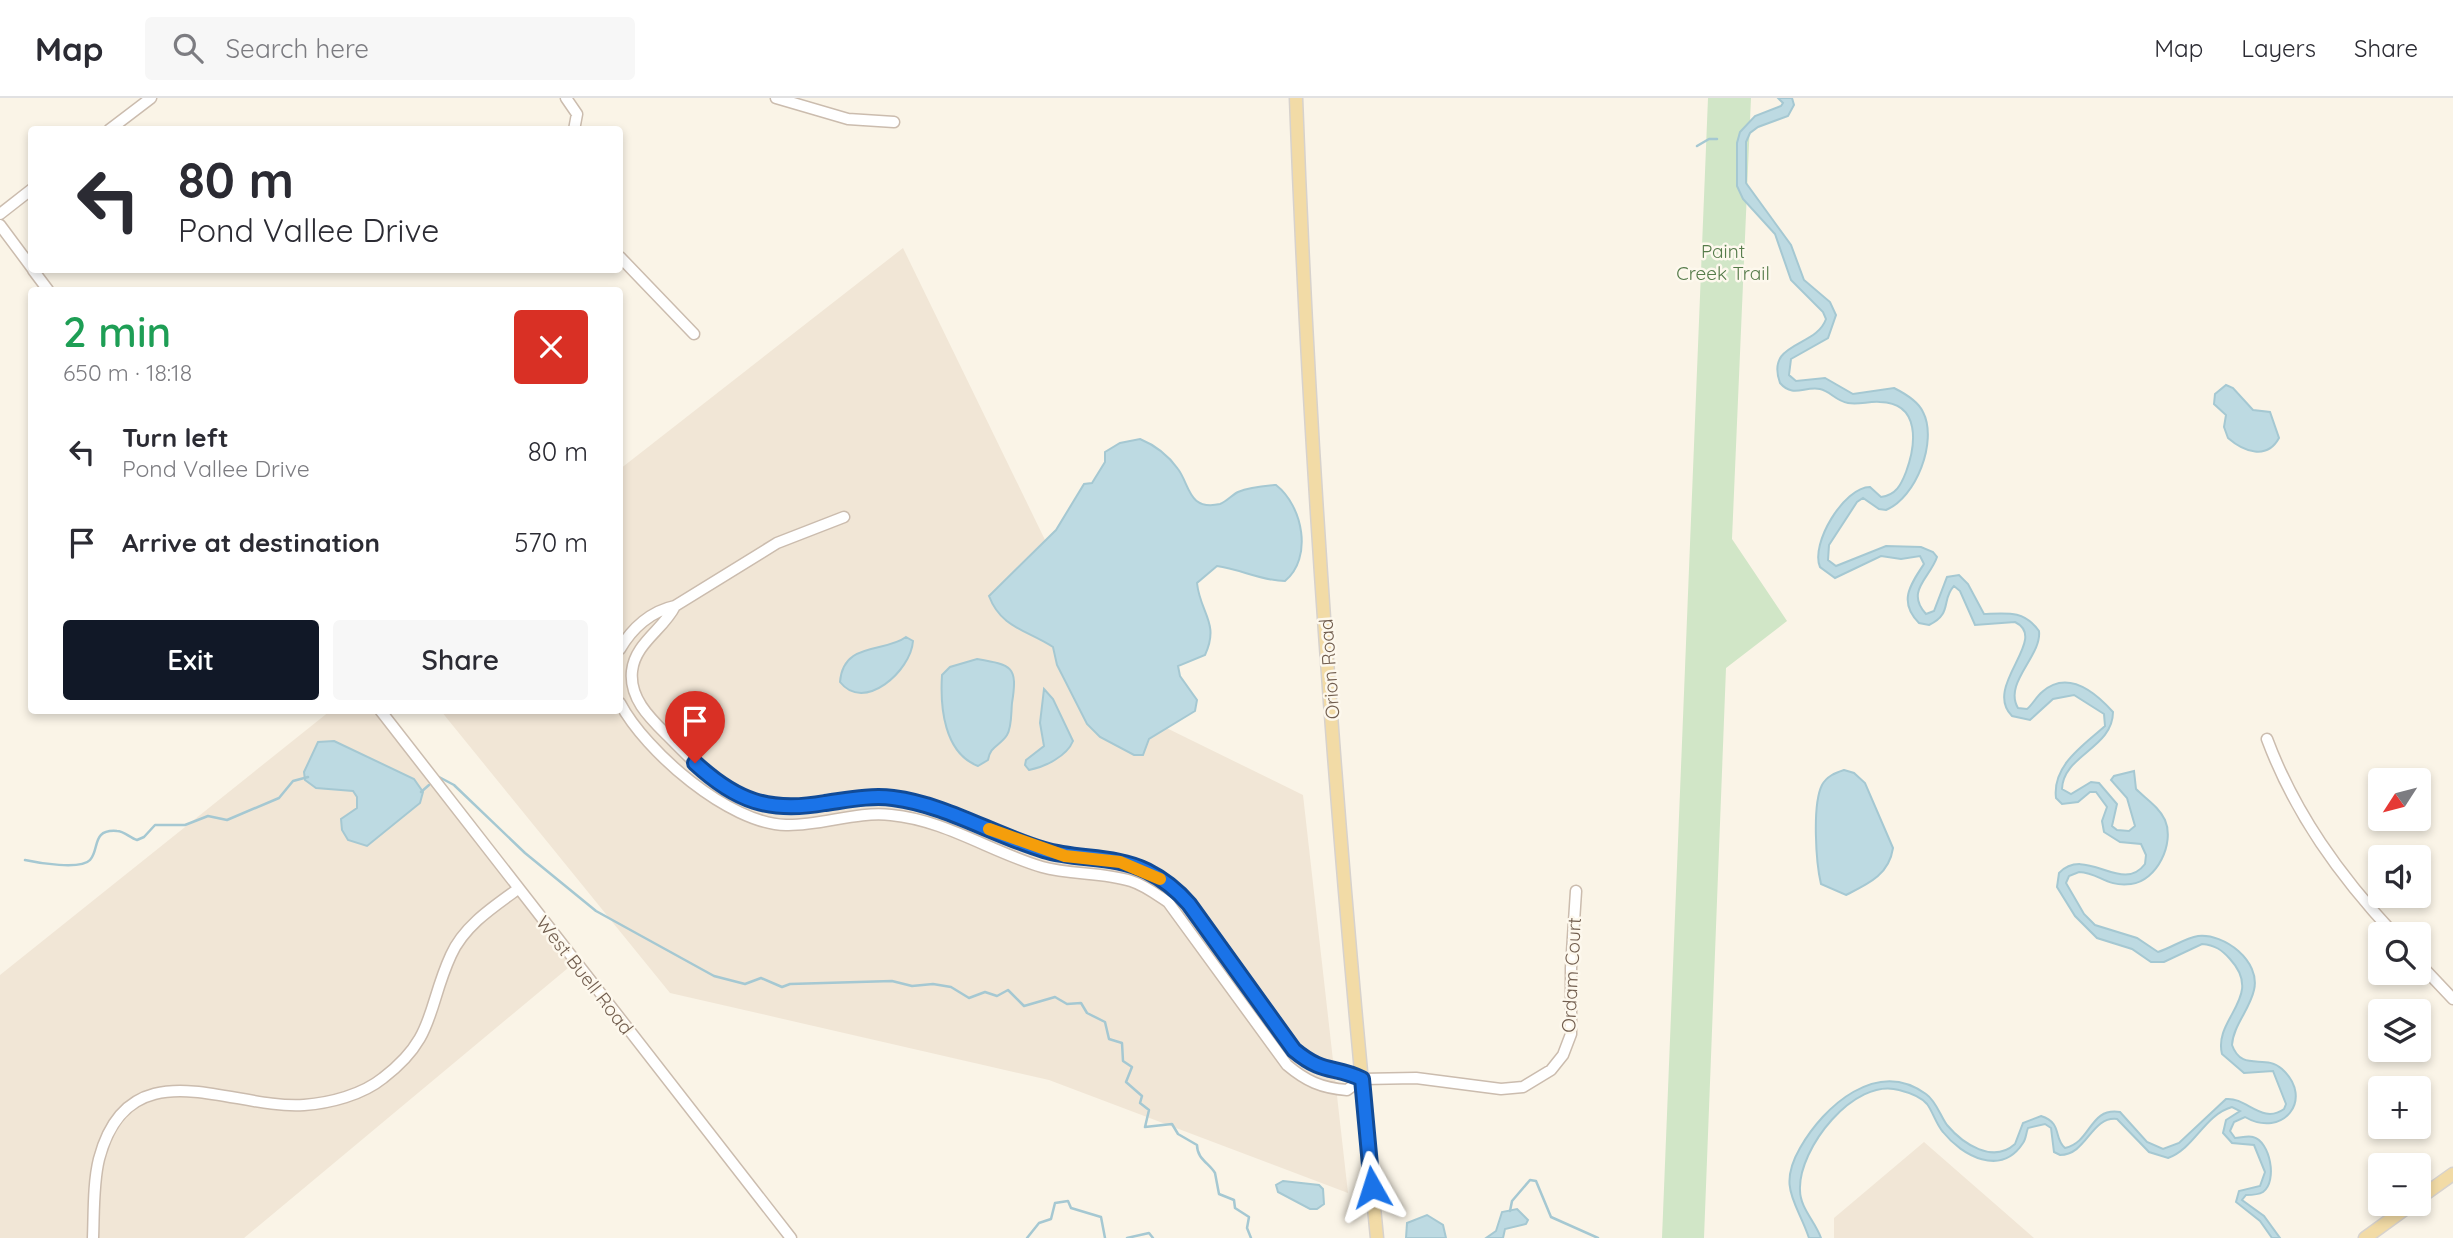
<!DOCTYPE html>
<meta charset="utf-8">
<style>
:root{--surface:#fff;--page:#f7f7f7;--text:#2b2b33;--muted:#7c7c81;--line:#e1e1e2;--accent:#111827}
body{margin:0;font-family:Quicksand,sans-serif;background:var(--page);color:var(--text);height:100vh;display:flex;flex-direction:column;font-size:26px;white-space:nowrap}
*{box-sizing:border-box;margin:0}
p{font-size:23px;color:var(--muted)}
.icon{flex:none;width:38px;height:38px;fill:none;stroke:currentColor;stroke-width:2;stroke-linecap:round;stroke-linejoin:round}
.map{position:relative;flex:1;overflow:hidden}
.side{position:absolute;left:28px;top:189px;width:595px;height:427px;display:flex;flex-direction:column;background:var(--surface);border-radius:7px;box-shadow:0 4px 10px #0003}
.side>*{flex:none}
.top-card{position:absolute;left:28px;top:28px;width:595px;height:147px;border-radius:7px;box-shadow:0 4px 10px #0003;background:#fff;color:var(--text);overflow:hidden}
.needle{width:46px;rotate:234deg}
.fabs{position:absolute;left:2368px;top:670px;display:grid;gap:14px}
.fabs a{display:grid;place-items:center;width:63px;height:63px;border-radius:7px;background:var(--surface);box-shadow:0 4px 10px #0003;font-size:35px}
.pin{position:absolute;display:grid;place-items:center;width:60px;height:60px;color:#fff;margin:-72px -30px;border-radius:50% 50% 50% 0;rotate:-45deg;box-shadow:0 0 7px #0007}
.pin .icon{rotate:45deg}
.me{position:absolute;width:77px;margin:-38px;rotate:354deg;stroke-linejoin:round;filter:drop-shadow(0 0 5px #0008)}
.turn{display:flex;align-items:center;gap:24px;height:147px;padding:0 35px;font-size:32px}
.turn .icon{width:91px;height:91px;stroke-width:2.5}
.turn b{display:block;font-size:49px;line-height:60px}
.round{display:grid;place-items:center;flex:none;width:74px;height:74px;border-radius:7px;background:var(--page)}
.summary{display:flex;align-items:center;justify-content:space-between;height:119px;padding:0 35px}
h1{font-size:42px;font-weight:600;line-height:52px;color:#1e9e55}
.action{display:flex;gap:14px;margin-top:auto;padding:14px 35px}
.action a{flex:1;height:80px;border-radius:7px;background:var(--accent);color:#fff;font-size:28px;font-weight:600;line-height:80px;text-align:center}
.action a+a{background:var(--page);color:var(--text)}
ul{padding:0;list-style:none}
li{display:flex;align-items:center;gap:21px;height:91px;padding:0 35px}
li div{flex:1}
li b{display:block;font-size:26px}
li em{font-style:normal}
header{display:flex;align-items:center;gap:42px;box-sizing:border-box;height:98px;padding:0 35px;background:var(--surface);border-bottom:2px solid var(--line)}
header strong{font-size:33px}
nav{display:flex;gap:38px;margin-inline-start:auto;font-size:24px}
.search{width:490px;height:63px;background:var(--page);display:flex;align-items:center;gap:18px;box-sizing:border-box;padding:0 24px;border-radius:7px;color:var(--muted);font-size:26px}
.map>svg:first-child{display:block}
.residential{fill:#f1e6d6}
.green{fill:#d1e6c7}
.water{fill:#bddae2;stroke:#a5c8d2;stroke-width:2}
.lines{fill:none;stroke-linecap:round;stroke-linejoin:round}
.stream{stroke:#a5c8d2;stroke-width:2.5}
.minor-casing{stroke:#cbbcae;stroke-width:13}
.major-casing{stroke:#d7d2cd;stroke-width:15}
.minor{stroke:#fff;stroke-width:10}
.major{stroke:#f2dba6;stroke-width:12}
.route-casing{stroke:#114b97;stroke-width:18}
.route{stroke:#1a73e8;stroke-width:12}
.slow{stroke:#f59e0b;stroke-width:12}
.labels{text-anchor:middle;stroke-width:5;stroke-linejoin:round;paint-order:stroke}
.park-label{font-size:19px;fill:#557b4a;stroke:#fdf8ed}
.street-label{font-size:19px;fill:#715d4e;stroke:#fdf8ed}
</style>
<header>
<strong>Map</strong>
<div class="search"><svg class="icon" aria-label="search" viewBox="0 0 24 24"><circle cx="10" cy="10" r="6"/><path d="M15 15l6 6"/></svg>Search here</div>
<nav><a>Map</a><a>Layers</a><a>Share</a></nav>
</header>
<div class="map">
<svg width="2453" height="1140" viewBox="0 0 2453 1140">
<rect width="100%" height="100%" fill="#faf4e7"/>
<path class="residential" d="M903,150L1064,481L1140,617L1303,697L1348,1095L1049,982L670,895L441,613L620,612V371Z
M330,613H380L574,865L244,1140H0V877Z
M1924,1044L2034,1140H1834V1120Z"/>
<path class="green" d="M1708,0H1751L1732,441L1787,523L1726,570L1704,1140H1662Z"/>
<path class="water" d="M1778,0H1792L1794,7L1788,18L1758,29L1750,35L1746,44V85L1791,147L1804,182L1830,204L1836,217L1828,240L1791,261L1789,277L1796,283L1825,280L1853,296L1894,290C1904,295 1918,303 1923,314C1938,343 1916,400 1886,412L1879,411L1863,400L1857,404L1829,447L1828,462L1836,468L1886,448L1921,449L1933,454L1937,459C1930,480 1905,493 1926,516L1934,513L1947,479L1959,477L1968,486L1984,516C2007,515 2024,512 2039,533C2042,558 2003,585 2018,610L2027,611C2033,606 2036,599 2042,594C2068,571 2096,595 2113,614C2113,650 2063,657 2062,691L2071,696L2091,684L2099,685L2117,706L2112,728L2117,732L2129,733L2135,728L2127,700L2111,682L2114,678L2134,673L2136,691C2146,701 2159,709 2165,722C2175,745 2157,783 2131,786C2105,789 2100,775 2079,774L2069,778L2066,785L2084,816L2095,827L2137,840L2158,854C2171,850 2185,840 2198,838C2224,835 2261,863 2254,892C2250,911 2233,928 2232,947C2242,975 2265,955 2282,971C2315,1001 2283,1041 2245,1019L2234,1024L2230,1033L2235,1040C2240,1040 2248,1037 2253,1039C2270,1043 2278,1083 2263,1094C2258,1097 2251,1097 2246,1097L2242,1102L2264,1118L2280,1140H2272L2260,1123L2236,1104L2239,1093L2260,1088L2265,1074L2254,1047L2232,1045L2223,1035L2226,1022L2240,1013L2232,1009C2204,1017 2195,1050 2168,1060L2149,1054L2117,1021C2091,1018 2087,1057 2060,1057L2054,1054L2051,1030L2045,1026L2028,1030C2026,1035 2026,1041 2023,1045C2001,1079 1962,1058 1943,1034C1936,1026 1933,1014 1927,1006C1921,999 1907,994 1899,992C1854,979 1798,1051 1800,1092C1800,1110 1815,1123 1821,1140H1809C1797,1104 1777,1090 1800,1050C1824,1008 1877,960 1926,996C1936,1003 1940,1017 1947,1027C1963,1046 1993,1066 2015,1046L2023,1025L2041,1018C2063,1025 2053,1040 2065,1050C2092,1044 2089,1009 2120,1014L2147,1044L2163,1051L2179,1045L2226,1001C2247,999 2262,1027 2284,1011L2286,1006L2273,973L2244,975L2222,956C2213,920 2265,899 2230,861C2222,852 2215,847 2202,846L2164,864H2151L2132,851L2097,840L2075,818L2057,789L2059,775C2086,747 2122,797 2145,766L2146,757L2141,746L2120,744L2104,734L2102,723L2107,709L2096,694H2090L2078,704L2062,706L2056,700C2052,667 2084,647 2105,628L2104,616L2074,597L2053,601L2030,622L2012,618C1982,588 2050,541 2015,524L1975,527L1960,493L1954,488C1941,501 1953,516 1929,527L1919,525C1898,504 1910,487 1924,466L1920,458L1901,461L1881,458L1835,480L1820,469C1810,446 1844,389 1870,389L1881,399C1896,397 1901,387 1906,374C1916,347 1921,305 1880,304C1869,303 1859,307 1848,305C1836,303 1830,293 1820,291C1804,288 1793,300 1780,285C1765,243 1816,250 1826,221L1823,214L1791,182L1775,136L1743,101L1737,88V45L1740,34L1755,18L1781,8L1783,5Z
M2226,287L2233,290L2253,312L2270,314L2279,340C2267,362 2244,354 2228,340L2224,329L2226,317L2214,306L2215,296Z
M1140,341C1157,348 1168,357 1178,371C1190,387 1188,413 1220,406C1226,404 1232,397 1238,394C1250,389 1264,388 1276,387C1303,408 1313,460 1285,483C1262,483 1240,471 1217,468L1197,485C1200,515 1220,525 1205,557L1178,568L1180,578L1197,602L1195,613L1149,641L1143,657H1134L1100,639L1087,626L1057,567L1053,549C1027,532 1001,530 989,498L1056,432L1084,386L1092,385L1105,364V354L1120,345Z
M906,539L913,543C911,573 864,615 840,584C843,543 885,555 906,539Z
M977,561C1012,567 1018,568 1012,605C1011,614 1012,629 1007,637C1000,648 990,648 988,662L978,668C944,655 940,609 942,577L950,569Z
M1044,591L1053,601L1073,643C1067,658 1045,669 1029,672L1025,667L1026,662L1044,648L1040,625Z
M334,643L414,681L423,694L420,705L367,748L348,742L342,732L341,721L357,710V699L353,693L316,690L305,682L304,674L318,644Z
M1844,672L1854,675L1865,685L1893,750C1889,777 1868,786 1846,797L1821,786C1816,765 1812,707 1822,687C1827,678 1835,675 1844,672Z
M1283,1083L1319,1087L1323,1091L1324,1106L1317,1111H1310L1278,1094L1276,1087Z
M1517,1111L1528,1122L1526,1126L1505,1131L1503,1140H1486L1496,1133L1502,1114Z
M1427,1117L1443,1127L1446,1140H1406L1407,1125Z"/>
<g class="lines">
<path class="stream" d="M1697,48L1709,41H1717
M439,679L454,687L525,755L596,813L714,878L745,886L761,880L782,889L790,886L892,883L912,888L933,886L951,889L969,900L985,894L997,898L1008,892L1024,908L1055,899L1067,906L1081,905L1087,915L1105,924L1109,941L1122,945L1123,963L1132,969L1126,984L1142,998L1140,1005L1149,1012L1145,1029L1172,1026L1178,1036L1197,1047C1197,1061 1209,1065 1215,1075L1219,1096L1234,1102L1235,1110L1249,1119L1247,1130L1251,1140
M421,694L429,687
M25,762C38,765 81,772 90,762C100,751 91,731 117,733C124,733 130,740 137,742L144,739L155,727H185L208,718L227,722L279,700L293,683L308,679
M1510,1113L1512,1103L1530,1082L1536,1083L1551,1119L1598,1140
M1027,1140L1039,1125L1051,1121L1055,1105L1068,1103L1071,1110L1101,1119L1105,1140
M1127,1140L1149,1135L1153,1140"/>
<defs>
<path id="minor" d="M566,0L577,16L574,32
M776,0L848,21L894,24
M109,32L151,0
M0,116L32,91
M0,127L32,170
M620,159L694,236
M33,172L48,192
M675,508C664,531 635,545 632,573C629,601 651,621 669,639C713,684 748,717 815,707C847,702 878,697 910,703C957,712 998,739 1044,752C1077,762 1116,757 1147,773C1164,781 1177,792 1189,806L1294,952L1313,967L1331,974H1347L1362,981L1416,980L1501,991L1523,989L1551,972L1563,957L1571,936V870L1576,793
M620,551C632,530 651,513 675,508L777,445L844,419
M620,605C645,653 729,726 786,727C821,728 856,713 891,717C945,722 991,754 1042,769C1071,777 1103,774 1131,783C1144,787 1156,796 1168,804L1287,967C1306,983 1321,990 1347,992L1362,981
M380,612L791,1140
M2267,641C2295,716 2340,778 2394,836
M2418,864L2453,901
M93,1140C94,1115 93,1085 99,1061C129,947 231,1012 304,1007C330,1005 362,997 383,980C436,940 427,909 451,857C464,828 493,809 518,791"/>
<path id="major" d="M1296,0C1310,380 1339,761 1377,1140
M2418,1101L2453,1076
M2365,1140L2412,1106"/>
</defs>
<use href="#minor" class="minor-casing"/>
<use href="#major" class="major-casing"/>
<use href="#minor" class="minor"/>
<use href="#major" class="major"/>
</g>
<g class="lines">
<defs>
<path id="route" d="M695,665C736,703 769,715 825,705C847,702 871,697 893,700C947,707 993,737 1044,752C1077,762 1115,757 1147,773C1163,781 1177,792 1189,806L1294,952C1324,977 1333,967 1362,981L1372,1089"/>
</defs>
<use href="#route" class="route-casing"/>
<use href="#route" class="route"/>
<path class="slow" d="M989,731L1065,758L1120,764L1160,781"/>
</g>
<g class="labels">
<g class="park-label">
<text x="1723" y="160">Paint<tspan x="1723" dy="22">Creek Trail</tspan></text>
</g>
<g class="street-label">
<text transform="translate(1329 571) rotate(-94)" y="7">Orion Road</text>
<text transform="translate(585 877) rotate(52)" y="7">West Buell Road</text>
<text transform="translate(1571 877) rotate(-87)" y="7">Ordam Court</text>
</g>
</g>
</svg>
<div class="fabs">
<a><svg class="needle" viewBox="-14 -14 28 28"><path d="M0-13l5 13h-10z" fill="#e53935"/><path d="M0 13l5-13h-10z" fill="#7c7c81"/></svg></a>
<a><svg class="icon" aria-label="sound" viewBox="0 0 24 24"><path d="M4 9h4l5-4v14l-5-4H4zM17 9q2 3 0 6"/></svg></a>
<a><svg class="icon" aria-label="search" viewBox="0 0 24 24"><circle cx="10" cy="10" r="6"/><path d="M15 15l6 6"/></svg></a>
<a><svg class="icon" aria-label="layers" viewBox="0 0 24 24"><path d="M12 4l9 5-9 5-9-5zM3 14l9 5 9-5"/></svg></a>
<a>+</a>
<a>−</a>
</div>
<div class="pin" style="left:695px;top:665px;background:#d93025"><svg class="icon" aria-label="arrive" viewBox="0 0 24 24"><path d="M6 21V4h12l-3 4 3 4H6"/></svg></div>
<svg class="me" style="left:1372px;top:1089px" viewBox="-20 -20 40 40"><path d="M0-17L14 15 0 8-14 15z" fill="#1a73e8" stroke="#fff" stroke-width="4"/></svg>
<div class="top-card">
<div class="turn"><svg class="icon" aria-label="left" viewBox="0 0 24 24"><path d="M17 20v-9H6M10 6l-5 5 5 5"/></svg><div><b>80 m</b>Pond Vallee Drive</div></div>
</div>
<section class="side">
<div class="summary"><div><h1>2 min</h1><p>650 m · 18:18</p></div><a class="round" style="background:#d93025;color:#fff"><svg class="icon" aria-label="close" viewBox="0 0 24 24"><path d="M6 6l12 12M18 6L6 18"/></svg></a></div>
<ul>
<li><svg class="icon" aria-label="left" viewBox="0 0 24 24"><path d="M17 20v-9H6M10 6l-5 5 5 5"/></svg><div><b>Turn left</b><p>Pond Vallee Drive</p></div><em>80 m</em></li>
<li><svg class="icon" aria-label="arrive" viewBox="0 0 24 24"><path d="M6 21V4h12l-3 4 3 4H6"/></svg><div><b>Arrive at destination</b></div><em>570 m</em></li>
</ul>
<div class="action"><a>Exit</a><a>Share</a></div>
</section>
</div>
